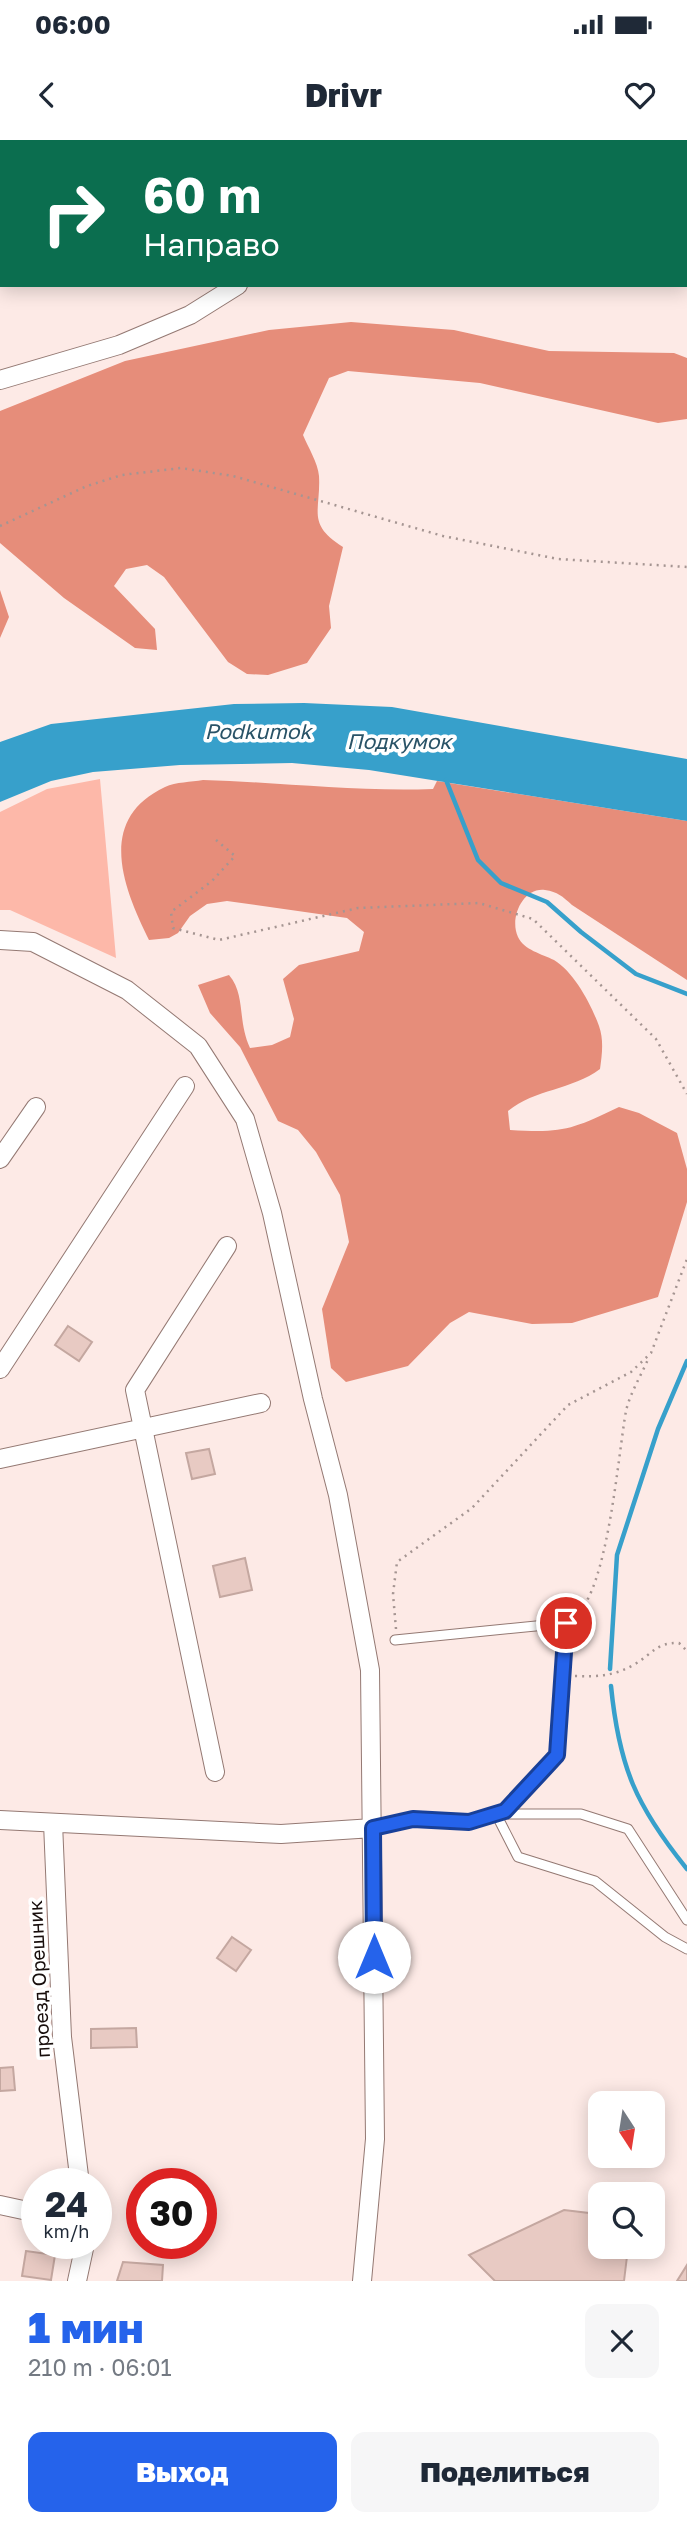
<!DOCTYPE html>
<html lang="ru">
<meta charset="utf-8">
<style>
:root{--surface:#fff;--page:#f6f6f7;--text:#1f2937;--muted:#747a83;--accent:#2563eb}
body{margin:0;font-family:"Golos Text",sans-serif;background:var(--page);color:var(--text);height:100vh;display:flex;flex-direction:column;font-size:26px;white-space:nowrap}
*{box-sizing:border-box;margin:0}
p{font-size:23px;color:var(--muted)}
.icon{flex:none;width:38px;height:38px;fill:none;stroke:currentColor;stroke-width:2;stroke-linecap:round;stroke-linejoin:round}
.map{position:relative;height:2141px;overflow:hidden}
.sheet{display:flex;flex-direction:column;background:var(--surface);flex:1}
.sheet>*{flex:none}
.top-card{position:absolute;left:0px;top:0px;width:688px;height:147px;box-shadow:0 4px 18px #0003;background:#0b6e4f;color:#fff;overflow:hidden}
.needle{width:46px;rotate:168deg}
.tools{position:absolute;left:588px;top:1951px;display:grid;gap:14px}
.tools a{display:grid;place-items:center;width:77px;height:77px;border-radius:14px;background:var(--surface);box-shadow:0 4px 18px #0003;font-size:35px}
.speed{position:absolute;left:21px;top:2028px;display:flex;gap:14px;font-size:35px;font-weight:700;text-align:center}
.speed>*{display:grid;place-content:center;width:91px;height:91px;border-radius:50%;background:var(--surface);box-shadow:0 4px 18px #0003;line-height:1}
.speed small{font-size:18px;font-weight:400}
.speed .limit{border:10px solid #d22;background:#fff;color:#111}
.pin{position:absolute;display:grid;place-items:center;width:60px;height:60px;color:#fff;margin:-30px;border:4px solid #fff;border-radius:50%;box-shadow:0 2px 7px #0007}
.me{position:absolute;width:77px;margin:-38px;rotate:0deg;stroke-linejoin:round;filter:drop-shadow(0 0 5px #0008)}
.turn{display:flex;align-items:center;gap:24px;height:147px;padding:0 28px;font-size:32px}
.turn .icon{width:91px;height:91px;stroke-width:2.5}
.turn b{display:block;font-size:49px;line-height:60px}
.round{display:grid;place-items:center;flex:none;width:74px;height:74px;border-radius:14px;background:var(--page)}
.summary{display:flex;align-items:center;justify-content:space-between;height:119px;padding:0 28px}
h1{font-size:42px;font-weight:800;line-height:52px;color:var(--accent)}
.primary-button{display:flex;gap:14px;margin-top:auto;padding:14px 28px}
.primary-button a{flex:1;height:80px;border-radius:14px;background:var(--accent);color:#fff;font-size:28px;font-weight:800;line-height:80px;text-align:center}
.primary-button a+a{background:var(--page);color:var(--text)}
.status{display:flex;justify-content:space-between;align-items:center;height:49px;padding:0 35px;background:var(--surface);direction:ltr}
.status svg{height:19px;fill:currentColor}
header{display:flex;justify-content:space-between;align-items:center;height:91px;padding:0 28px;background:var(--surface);font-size:32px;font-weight:800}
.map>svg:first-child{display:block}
.green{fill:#fdb8a9}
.forest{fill:#e68d7a}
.water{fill:#37a0cb}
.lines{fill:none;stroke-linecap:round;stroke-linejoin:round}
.stream{stroke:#37a0cb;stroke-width:4.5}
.building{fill:#e8cac3;stroke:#c4a7a0;stroke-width:2}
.lane-casing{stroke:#947973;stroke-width:11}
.street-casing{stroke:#947973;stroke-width:20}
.path{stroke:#a59592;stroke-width:2.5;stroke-dasharray:2 5;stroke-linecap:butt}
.lane{stroke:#fff;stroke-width:9}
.street{stroke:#fff;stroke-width:18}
.route-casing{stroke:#184099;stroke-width:18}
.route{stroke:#2563eb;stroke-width:12}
.labels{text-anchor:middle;stroke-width:7;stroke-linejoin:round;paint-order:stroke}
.street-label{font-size:19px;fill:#180e0c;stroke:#fff}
.water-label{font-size:21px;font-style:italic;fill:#295367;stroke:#fff}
</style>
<div class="status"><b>06:00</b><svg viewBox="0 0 49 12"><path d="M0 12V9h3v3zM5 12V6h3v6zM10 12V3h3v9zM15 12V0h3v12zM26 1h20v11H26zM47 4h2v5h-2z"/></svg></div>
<header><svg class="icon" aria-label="back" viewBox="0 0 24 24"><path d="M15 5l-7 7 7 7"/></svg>Drivr<svg class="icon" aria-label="heart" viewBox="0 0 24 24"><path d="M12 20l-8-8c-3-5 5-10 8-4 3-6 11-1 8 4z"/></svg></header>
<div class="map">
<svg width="687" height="2141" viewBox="0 0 687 2141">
<rect width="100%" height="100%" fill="#fdeae6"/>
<path class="green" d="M100,639L116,818L10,770H0V672L47,649Z"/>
<path class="forest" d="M351,182L454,190L549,211L674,213L687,218V279L658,283L480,243L348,231L329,238L303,295C308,307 318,323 319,336C321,371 306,384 343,407L329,466L331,488L307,523L268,535L247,534L228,522L164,437L147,425L126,429L114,446L155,489L157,510L135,508L64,458L0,403V271L125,221L269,190Z
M0,450L9,477L0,498Z
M203,640C280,642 356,652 433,649L437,641L687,681V840L572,765C562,756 558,752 545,750C523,747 509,778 518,797C524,810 542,814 554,820C574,832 591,864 599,886C604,900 602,915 600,929C572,950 535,949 508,971L510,990C563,993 571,990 619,967L639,973L677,993L687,1029V1062L658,1157L572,1183L532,1184L469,1172L450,1183L408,1226L346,1242L331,1228L322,1169L349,1102L340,1055L316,1012L298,990L278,981L240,907L210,873L198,845L229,835C246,855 237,880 250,908L272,905L290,897L294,879L283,839L299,825L359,811L364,792L347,778L227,761L207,764L190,776L178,793L169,798L149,800C124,749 95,680 165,647C176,642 191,642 203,640Z"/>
<path class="water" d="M304,563L392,567L687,619V681L369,630L292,623L180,625L93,632L51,641L0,662V602L51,584L234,564Z"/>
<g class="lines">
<path class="stream" d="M446,640L478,720L501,743L547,762L581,792L636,834L687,854
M610,1529L617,1415L658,1289L687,1221
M611,1546C619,1627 636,1666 687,1729"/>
</g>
<path class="building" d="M68,1186L92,1202L79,1221L55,1205Z
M209,1309L215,1334L192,1339L186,1313Z
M245,1418L252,1450L220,1457L213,1426Z
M232,1797L251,1810L236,1831L217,1818Z
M136,1888L137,1907L91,1908V1889Z
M13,1927L15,1950L0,1951V1928Z
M564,2070L589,2073L600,2083V2107L628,2108L624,2141H495L469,2115Z
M26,2111L55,2115L51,2140L22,2136Z
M123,2122L163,2125L162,2141H117Z
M687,2125V2141H677Z"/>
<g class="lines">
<defs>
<path id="lane" d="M373,1688L413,1679L469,1682L505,1671L557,1615L566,1483L395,1500
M687,1780L628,1689L581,1674H496L518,1717L595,1741L665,1797L687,1809"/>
<path id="street" d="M686,59H687
M0,240L119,205L190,175L238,145
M0,800L33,802L127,850L198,906L245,979L272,1073L313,1259L338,1355L370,1530L375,1999L362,2141
M0,1019L36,967
M0,1229L185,946
M0,1319L261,1263
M215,1632L135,1250L227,1106
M0,1680L281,1694L373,1688
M53,1683L62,1897L80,2044
M0,2065L37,2073
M77,2141L85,2104"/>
</defs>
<use href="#lane" class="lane-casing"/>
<use href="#street" class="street-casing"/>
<path class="path" d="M0,386L87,346L122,335L181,328L233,336L443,396L558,419L687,427
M216,700L235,716L212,741L171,772L173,788L219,800L358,768L479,763L533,779L656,899L687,954
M575,1476C608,1451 618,1315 626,1271C630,1253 642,1234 649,1217
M396,1489L393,1454L397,1422L472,1368L568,1265L631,1232L651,1213L687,1119
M575,1536C597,1537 615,1536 635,1524C652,1514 657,1502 679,1503L687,1511"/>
<use href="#lane" class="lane"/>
<use href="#street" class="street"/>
</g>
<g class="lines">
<defs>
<path id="route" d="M374,1817L373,1688L413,1679L469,1682L505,1671L557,1615L566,1483"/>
</defs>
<use href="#route" class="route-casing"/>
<use href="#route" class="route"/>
</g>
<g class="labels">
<g class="street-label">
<text transform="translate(39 1839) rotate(-93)" y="7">проезд Орешник</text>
</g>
<g class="water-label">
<text x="258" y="599">Podkumok</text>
<text x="399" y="609">Подкумок</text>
</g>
</g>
</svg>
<div class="tools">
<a><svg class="needle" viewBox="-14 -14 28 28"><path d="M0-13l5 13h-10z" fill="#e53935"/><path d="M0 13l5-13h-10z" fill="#747a83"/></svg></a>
<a><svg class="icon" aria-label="search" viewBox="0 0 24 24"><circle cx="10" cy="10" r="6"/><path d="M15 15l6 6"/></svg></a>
</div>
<div class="speed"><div>24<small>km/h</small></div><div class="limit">30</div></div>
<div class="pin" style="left:566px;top:1483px;background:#d93025"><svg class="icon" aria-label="arrive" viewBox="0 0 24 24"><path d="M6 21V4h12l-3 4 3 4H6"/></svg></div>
<svg class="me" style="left:374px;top:1817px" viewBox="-20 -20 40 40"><circle r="19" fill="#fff"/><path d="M0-13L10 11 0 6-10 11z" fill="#2563eb"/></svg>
<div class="top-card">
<div class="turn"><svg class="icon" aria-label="right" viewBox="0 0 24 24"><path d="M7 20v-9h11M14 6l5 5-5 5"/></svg><div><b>60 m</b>Направо</div></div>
</div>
</div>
<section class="sheet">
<div class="summary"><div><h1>1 мин</h1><p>210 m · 06:01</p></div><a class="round"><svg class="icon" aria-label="close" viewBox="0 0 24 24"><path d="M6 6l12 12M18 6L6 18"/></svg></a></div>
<div class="primary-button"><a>Выход</a><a>Поделиться</a></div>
</section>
